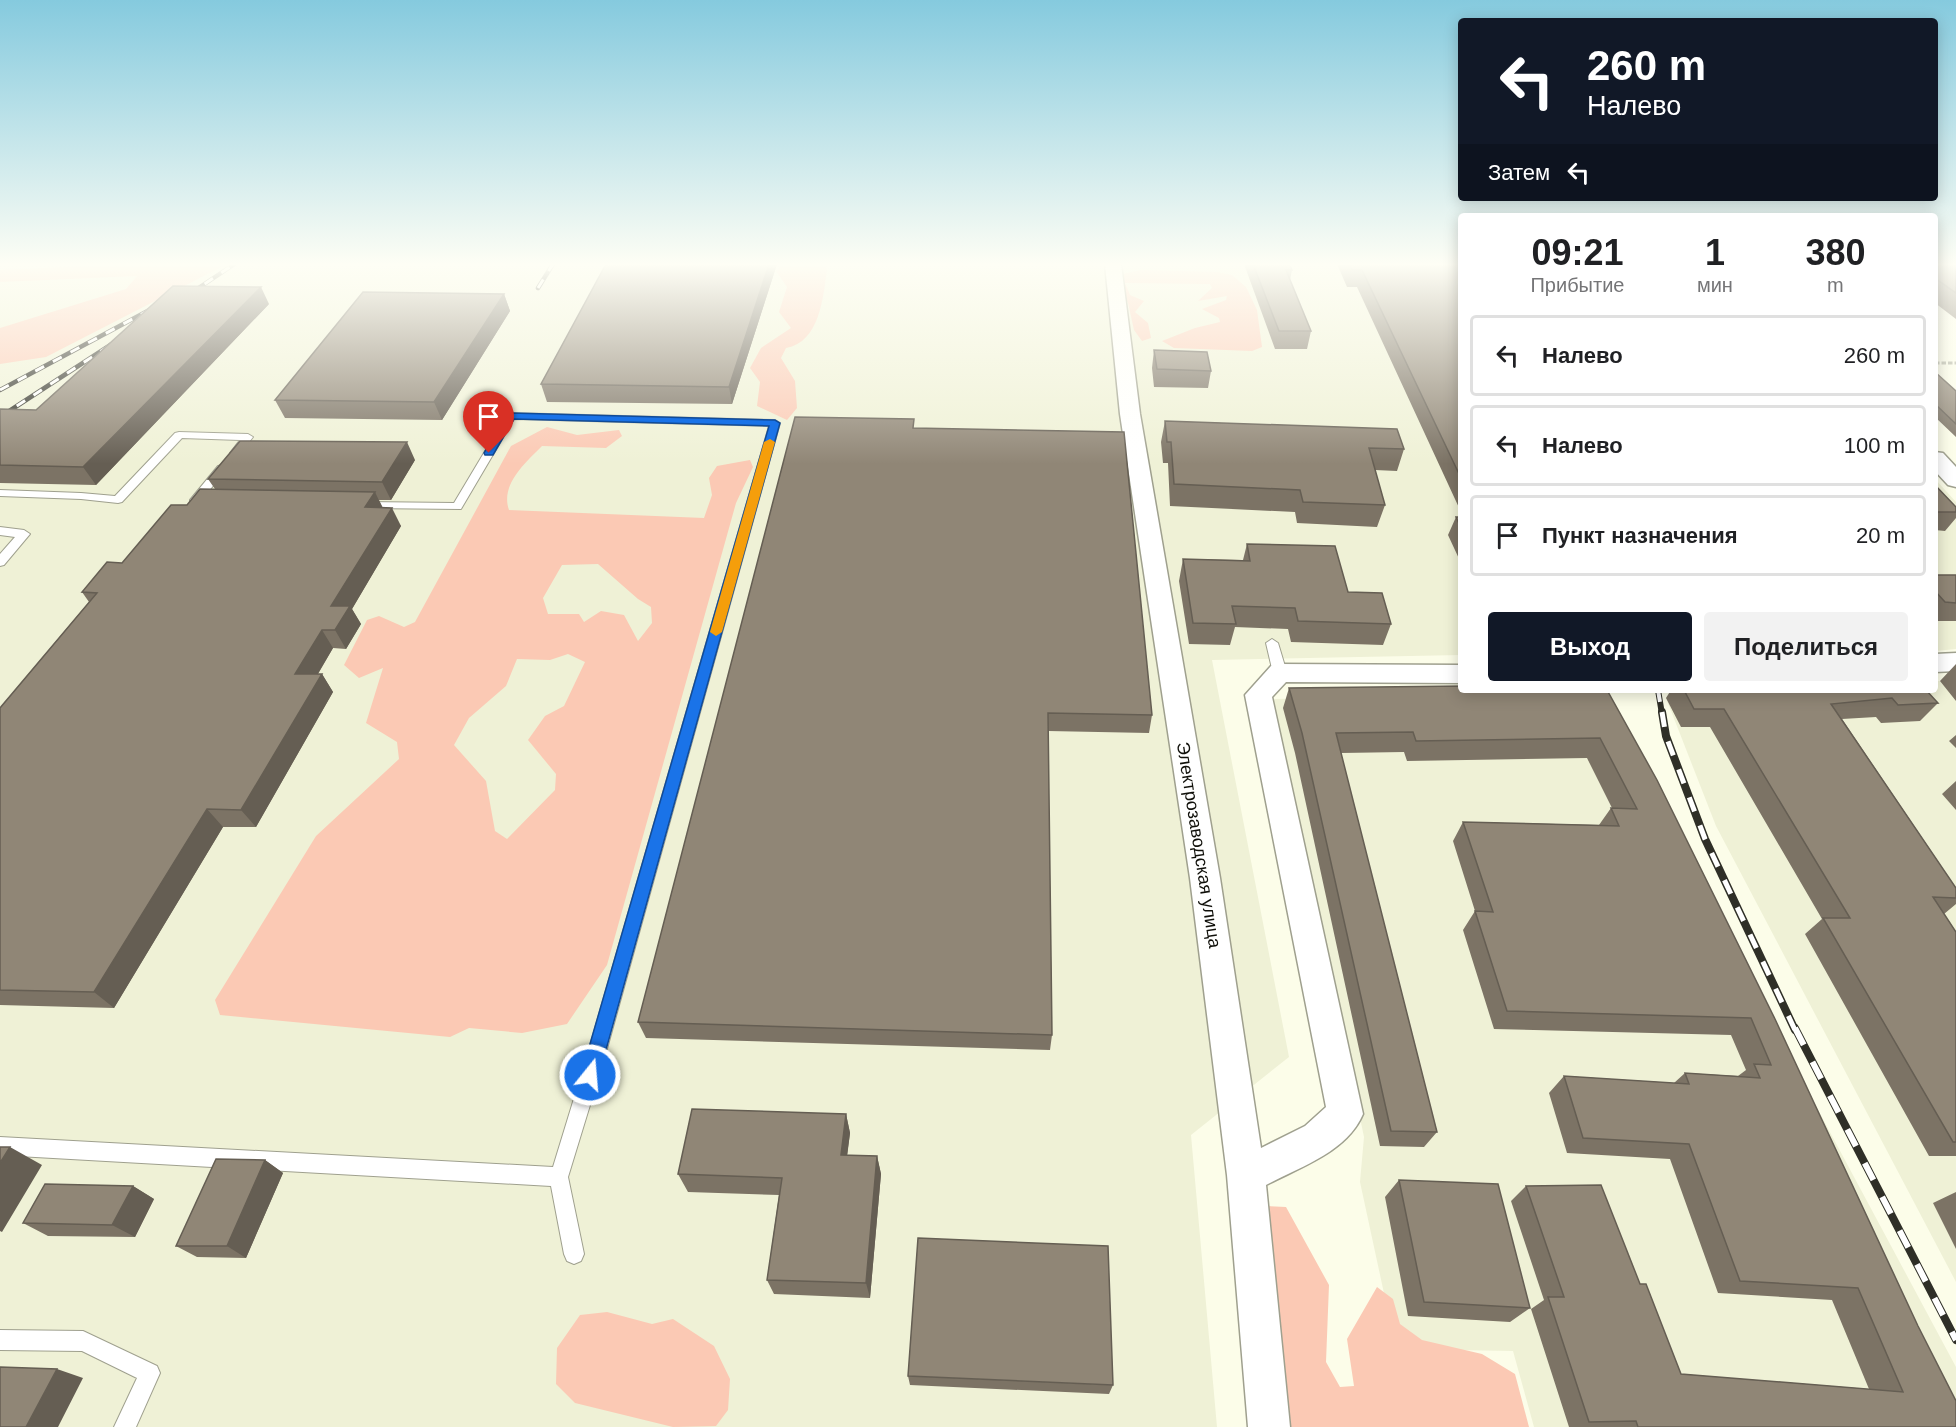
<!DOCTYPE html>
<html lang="ru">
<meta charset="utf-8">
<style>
:root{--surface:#fff;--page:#f2f2f2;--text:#202124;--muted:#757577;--line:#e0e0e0;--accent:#111827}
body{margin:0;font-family:Helvetica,sans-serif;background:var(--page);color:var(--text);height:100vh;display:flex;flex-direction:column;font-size:22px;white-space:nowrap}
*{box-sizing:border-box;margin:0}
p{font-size:20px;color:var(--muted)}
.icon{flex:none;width:33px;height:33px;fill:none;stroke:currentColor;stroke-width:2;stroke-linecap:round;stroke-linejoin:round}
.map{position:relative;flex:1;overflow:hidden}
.panel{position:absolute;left:1458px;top:213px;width:480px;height:480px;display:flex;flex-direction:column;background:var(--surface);border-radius:6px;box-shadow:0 3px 15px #0003}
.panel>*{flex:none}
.guide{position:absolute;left:1458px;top:18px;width:480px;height:183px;border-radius:6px;box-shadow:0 3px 15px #0003;background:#111827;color:#fff;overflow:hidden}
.pin{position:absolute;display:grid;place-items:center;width:51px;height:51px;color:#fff;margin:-62px -26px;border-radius:50% 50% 50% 0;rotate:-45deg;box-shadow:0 0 6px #0007}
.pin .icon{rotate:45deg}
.me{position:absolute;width:66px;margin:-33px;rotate:17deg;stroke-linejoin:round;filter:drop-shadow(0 0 4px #0008)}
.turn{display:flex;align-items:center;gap:21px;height:126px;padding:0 30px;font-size:27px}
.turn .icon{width:78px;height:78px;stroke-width:2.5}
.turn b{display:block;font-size:42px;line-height:51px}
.then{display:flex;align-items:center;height:57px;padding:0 30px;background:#0003;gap:12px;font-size:22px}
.eta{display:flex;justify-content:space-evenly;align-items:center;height:102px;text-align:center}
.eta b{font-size:36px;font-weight:600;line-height:42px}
.action{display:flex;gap:12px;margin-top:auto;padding:12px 30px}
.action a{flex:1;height:69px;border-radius:6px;background:var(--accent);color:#fff;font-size:24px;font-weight:600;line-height:69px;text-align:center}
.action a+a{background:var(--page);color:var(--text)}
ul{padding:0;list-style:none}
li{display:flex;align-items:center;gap:18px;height:81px;margin:0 12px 9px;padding:0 18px;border:3px solid var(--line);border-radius:6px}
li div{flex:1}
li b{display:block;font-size:22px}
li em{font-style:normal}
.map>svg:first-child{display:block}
.built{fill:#eff1d6}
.green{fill:#fbc9b4;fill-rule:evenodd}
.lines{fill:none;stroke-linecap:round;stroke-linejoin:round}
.service-casing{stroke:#9fa08e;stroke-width:2}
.minor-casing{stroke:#9fa08e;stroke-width:3}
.path{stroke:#aeaf9f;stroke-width:3;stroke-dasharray:4.5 2;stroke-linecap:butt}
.service{fill:#fff;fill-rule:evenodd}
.minor{fill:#fff;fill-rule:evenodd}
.rail-far3-casing{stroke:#2f2f27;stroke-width:4.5}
.rail-far2-casing{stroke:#2f2f27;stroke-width:6}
.rail-far1-casing{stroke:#2f2f27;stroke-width:8}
.rail-casing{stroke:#2f2f27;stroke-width:8}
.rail-far3{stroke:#fff;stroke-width:3;stroke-dasharray:10;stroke-linecap:butt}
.rail-far2{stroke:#fff;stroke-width:4;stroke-dasharray:12;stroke-linecap:butt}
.rail-far1{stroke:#fff;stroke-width:5;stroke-dasharray:15;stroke-linecap:butt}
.rail{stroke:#fff;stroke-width:6;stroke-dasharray:19;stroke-linecap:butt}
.wall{fill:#7c7365}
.shaded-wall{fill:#655e53}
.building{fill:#908676;stroke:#655e53;stroke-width:1.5}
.route{fill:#1a73e8;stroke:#114b97;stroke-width:1.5}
.slow{fill:#f59e0b}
.labels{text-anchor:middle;stroke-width:6;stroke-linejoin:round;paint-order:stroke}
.street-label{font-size:18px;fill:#10100a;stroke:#fff}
</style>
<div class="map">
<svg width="1956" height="1427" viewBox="0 0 1956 1427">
<rect width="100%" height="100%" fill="#fcfde9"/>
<path class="built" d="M0,264H1461V655L1212,660L1289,1057L1191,1135L1217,1427H0Z
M1935,479L1956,502V649L1935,651Z
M1935,681H1956V1282L1716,826L1666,698L1821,690H1935Z
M1607,693L1780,1039L1956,1367V1427H1534L1513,1351L1396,1349L1360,1182L1364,1137L1273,699Z"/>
<path class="green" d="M135,264H227L46,357L0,364V328L126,289L137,276L0,282V270Z
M783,264H824L827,270C823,297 820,342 786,348L781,358L795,381L797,408L787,420L757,406L760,382L750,368L761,348L791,328L779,312L787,287L776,271Z
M1141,270L1217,272L1232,275L1246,287L1257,310L1262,347L1252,351L1174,348L1162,341L1195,328L1220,322L1219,318L1202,309L1226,300L1227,296L1198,301L1212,288L1210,284L1125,283L1130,295L1144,301L1135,312L1148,323L1151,338L1142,341L1134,330L1128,303L1118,286L1122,274Z
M547,427L577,435L619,430L622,436L606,448L542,446C525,463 500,485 509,510L704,518L712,495L709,478L717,466L750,460L753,467L736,503L607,965L567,1024L522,1033L469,1028L450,1037L220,1015L215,1000L316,836L399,759L397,742L366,723L383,668L359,678L344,665L367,620L379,616L404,627L415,622L511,446ZM598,564L638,599L651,607L652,623L638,641L624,615L601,611L584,622L579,614H548L543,598L562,565ZM568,654L585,662L564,706L545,716L528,740L556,774L555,790L507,839L495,831L486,781L454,745L469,718L506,686L517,659L550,660Z
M1265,1206L1286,1207L1329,1285L1326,1362L1340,1387L1354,1386L1347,1339L1377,1287L1393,1299L1400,1324L1422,1340L1482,1354L1515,1374L1529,1427H1282Z
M607,1312L652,1324L673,1319L714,1346L730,1379L728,1410L716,1426L673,1427L575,1403L556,1384L557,1348L580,1315Z"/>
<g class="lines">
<defs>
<path id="service" d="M511,413L775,420L780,423L605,1056L568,1177L584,1254L581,1261L574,1264L567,1261L564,1254L551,1186L0,1155V1137L553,1167L587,1056L769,426L514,419L461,509L365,508L359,505L365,502L454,503L506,416Z
M179,432L248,434L253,437L239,455L235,456L230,453L240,440L182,438L122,502L118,503L81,499L0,496V490L81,493L115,496L175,433Z
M222,465L227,468L226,470L198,504H190V500L218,466Z
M0,527L24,530L30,534L4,565L0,566V554L15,537L0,535Z
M1272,639L1278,643L1287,673L1280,678L1273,673L1266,643Z
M0,1330L83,1331L157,1366L160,1373L136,1427H114L137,1378L82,1351L0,1350Z"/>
<path id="minor" d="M1105,264H1121L1140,414L1220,878L1261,1148L1305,1126L1326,1107L1245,695L1271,666L1280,664L1461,665V683L1286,682L1272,697L1363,1114C1347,1152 1300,1167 1266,1185L1290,1427H1248L1227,1175L1190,878L1120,414Z
M1935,452L1943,453L1956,467V487L1948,485L1935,471Z
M1956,653V671L1935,672V654Z"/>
</defs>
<use href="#service" class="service-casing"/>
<use href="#minor" class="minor-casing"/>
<path class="path" d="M1935,363H1956"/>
<use href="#service" class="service"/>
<use href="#minor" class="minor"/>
<defs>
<path id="rail-far3" d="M538,288L553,264
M188,295L233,265
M0,390L155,307
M0,417L115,342"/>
<path id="rail-far2" d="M1658,690L1662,714"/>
<path id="rail-far1" d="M1662,712L1666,736L1705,839L1795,1030"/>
<path id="rail" d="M1795,1028L1956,1340"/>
</defs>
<use href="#rail-far3" class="rail-far3-casing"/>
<use href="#rail-far2" class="rail-far2-casing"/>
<use href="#rail-far1" class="rail-far1-casing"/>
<use href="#rail" class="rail-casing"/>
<use href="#rail-far3" class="rail-far3"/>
<use href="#rail-far2" class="rail-far2"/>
<use href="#rail-far1" class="rail-far1"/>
<use href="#rail" class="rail"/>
</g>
<path class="wall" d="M777,264L732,404L547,402L541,384Z
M1244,264H1289L1292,270L1290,280L1311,331L1307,349H1275Z
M1337,264H1461V512L1357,287H1347Z
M1935,264H1956V319L1935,303Z
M504,294L510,311L442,420L285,418L275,400Z
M269,304L96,485L0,483V409L36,410Z
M1154,350L1211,371L1208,388L1154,387L1152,368Z
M1935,372L1956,391V437L1935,417Z
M1165,421L1404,449L1397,471L1375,470L1385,505L1377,527L1297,523L1295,512L1170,506L1168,463H1163L1161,442Z
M915,428L1152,715L1149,733L1048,731L1052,1035L1050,1050L646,1038L638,1022Z
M415,460L391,500H379L383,508L401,526L352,609L361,624L346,649L333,648L318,674H322L333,692L256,827H223L114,1008L0,1005V708L89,602L82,592L122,563L187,505L215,489L208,479Z
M1935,485L1956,507V518L1945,531L1935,530Z
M1456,517H1461V563L1448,535Z
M1247,544L1348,592L1391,624L1383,645L1291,642L1288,629L1235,627L1230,645L1189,644L1179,581L1183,559L1243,560Z
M1935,575H1956V621H1935Z
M1956,664V701L1940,681Z
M1289,688L1607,690L1956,1427H1569L1531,1309L1544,1300L1511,1201L1526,1186L1640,1284L1681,1374L1869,1389L1832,1300L1718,1293L1670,1159L1567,1153L1549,1093L1564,1076L1674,1083L1685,1073L1738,1076L1746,1070L1731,1035L1494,1029L1463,930L1475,911L1453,841L1463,822L1599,825L1611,808H1612L1587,758L1407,761L1404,752L1341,753L1437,1132L1424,1147L1380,1146L1295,753L1283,708Z
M1671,690H1926L1938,703L1920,721L1881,723L1876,717L1842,719L1956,888V904L1944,914L1956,932V1156H1929L1805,934L1822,919L1710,727H1681L1666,698Z
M1956,735V748L1949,741Z
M1956,781V810L1942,794Z
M846,1114L850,1133L847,1155L877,1156L881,1174L870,1298L774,1294L767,1280L779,1195L688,1192L678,1174Z
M265,1160L283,1173L246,1258L197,1257L176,1246Z
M1399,1180L1530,1308L1510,1322L1408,1316L1385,1197Z
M133,1186L154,1199L135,1237L48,1236L23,1223Z
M1956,1192V1249L1933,1203Z
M908,1376L1113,1385L1109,1394L910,1385Z"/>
<path class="shaded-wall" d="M769,264H777L732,404L729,387Z
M261,287L269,304L96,485L83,467Z
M504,294L510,311L442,420L434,402Z
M407,442L415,460L391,500L382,482Z
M375,492L384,511L365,507Z
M392,508L401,526L352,609L361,624L346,649L335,630L331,606Z
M322,630L333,648L307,692L295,674Z
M322,674L333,692L256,827L241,810Z
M207,809L223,827L114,1008L94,992Z
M846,1114L850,1133L845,1173L841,1155Z
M10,1147L42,1165L2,1232L0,1231V1163Z
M877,1156L881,1174L870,1298L866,1283Z
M265,1160L283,1173L246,1258L227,1246Z
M133,1186L154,1199L135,1237L112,1225Z
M57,1369L83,1378L58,1427H26Z"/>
<path class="building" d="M606,264H769L729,387L541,384Z
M1253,264H1289L1292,270H1286L1311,331H1279Z
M1349,264H1461V478L1362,270H1352Z
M1935,264H1953L1956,266V293L1935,278Z
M173,286L261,287L83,467L0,465V409L36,410Z
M363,292L504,294L434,402L275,400Z
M1154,350L1207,352L1211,371L1157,369Z
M1935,372L1956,391V424L1935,404Z
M795,417L914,419L913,428L1124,432L1152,715L1048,713L1052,1035L638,1022Z
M1165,421L1397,429L1404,449L1369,448L1385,505L1303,502L1300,490L1174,484L1171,442H1167Z
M240,441L407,442L382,482L208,479Z
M1935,485L1956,507V512H1935Z
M200,489L375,492L365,507L392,508L331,606H350L335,630H322L295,674H322L241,810L207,809L94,992L0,990V708L97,593L82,592L107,562L122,563L171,505H187Z
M1456,517H1461V528Z
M1247,544L1335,546L1348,592L1382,593L1391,624L1298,621L1295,608L1232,606L1236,624L1193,623L1183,559L1250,561Z
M1935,575H1956V603L1945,602L1935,591Z
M1461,686V690H1607L1657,780L1775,1019L1918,1326L1956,1401V1427H1638L1636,1421L1589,1422L1548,1297H1564L1526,1186L1601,1185L1640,1284H1646L1681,1374L1903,1392L1858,1288L1740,1281L1689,1144L1583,1138L1564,1076L1689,1084L1685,1073L1760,1078L1754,1064L1771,1065L1751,1018L1507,1011L1475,911L1493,912L1463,822L1619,826L1611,808L1637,809L1600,738L1416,741L1413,732L1336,733L1437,1132L1391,1131L1302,733L1289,688Z
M1684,690H1926L1938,703L1898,705L1892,698L1831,704L1956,888V898L1933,897L1956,932V1142H1953L1823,918H1850L1724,709H1694Z
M692,1109L846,1114L841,1155L877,1156L866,1283L767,1280L782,1178L678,1174Z
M0,1147H10L0,1163Z
M216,1159L265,1160L227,1246H176Z
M1399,1180L1498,1184L1530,1308L1424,1302Z
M45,1184L133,1186L112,1225L23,1223Z
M918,1238L1108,1246L1113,1385L908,1376Z
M0,1367L57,1369L26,1427H0Z"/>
<linearGradient id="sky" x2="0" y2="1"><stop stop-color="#85cade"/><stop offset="0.57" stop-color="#fefef5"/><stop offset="1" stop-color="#fefef5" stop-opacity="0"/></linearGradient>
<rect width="1956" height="464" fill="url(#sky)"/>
<path class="route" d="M511,413L775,420L780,423L599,1075L596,1081L590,1084L584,1081L581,1075L769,426L514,419L493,455H485L484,453L505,416Z"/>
<path class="slow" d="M770,439L775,442L722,632L716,636L710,632L764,442Z"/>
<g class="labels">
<g class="street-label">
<text transform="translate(1199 845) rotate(81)" y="6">Электрозаводская улица</text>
</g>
</g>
</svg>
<div class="pin" style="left:489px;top:453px;background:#d93025"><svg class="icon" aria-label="arrive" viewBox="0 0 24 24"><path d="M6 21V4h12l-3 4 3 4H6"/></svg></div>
<svg class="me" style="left:590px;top:1075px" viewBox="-20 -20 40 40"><circle r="17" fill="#1a73e8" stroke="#fff" stroke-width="3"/><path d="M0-11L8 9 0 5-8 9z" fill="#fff"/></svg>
<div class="guide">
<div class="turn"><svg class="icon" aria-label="left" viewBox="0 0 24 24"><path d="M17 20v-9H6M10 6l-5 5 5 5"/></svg><div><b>260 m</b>Налево</div></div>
<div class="then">Затем<svg class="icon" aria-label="left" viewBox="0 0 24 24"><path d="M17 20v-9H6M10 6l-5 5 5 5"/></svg></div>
</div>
<section class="panel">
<div class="eta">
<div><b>09:21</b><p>Прибытие</p></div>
<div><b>1</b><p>мин</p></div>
<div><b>380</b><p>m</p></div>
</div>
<ul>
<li><svg class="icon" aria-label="left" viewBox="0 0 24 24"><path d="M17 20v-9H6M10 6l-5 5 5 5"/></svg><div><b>Налево</b></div><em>260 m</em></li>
<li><svg class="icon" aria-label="left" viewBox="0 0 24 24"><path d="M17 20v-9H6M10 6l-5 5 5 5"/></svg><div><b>Налево</b></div><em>100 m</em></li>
<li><svg class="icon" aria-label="arrive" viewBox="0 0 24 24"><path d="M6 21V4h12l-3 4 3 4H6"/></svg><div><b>Пункт назначения</b></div><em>20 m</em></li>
</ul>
<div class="action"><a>Выход</a><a>Поделиться</a></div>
</section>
</div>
